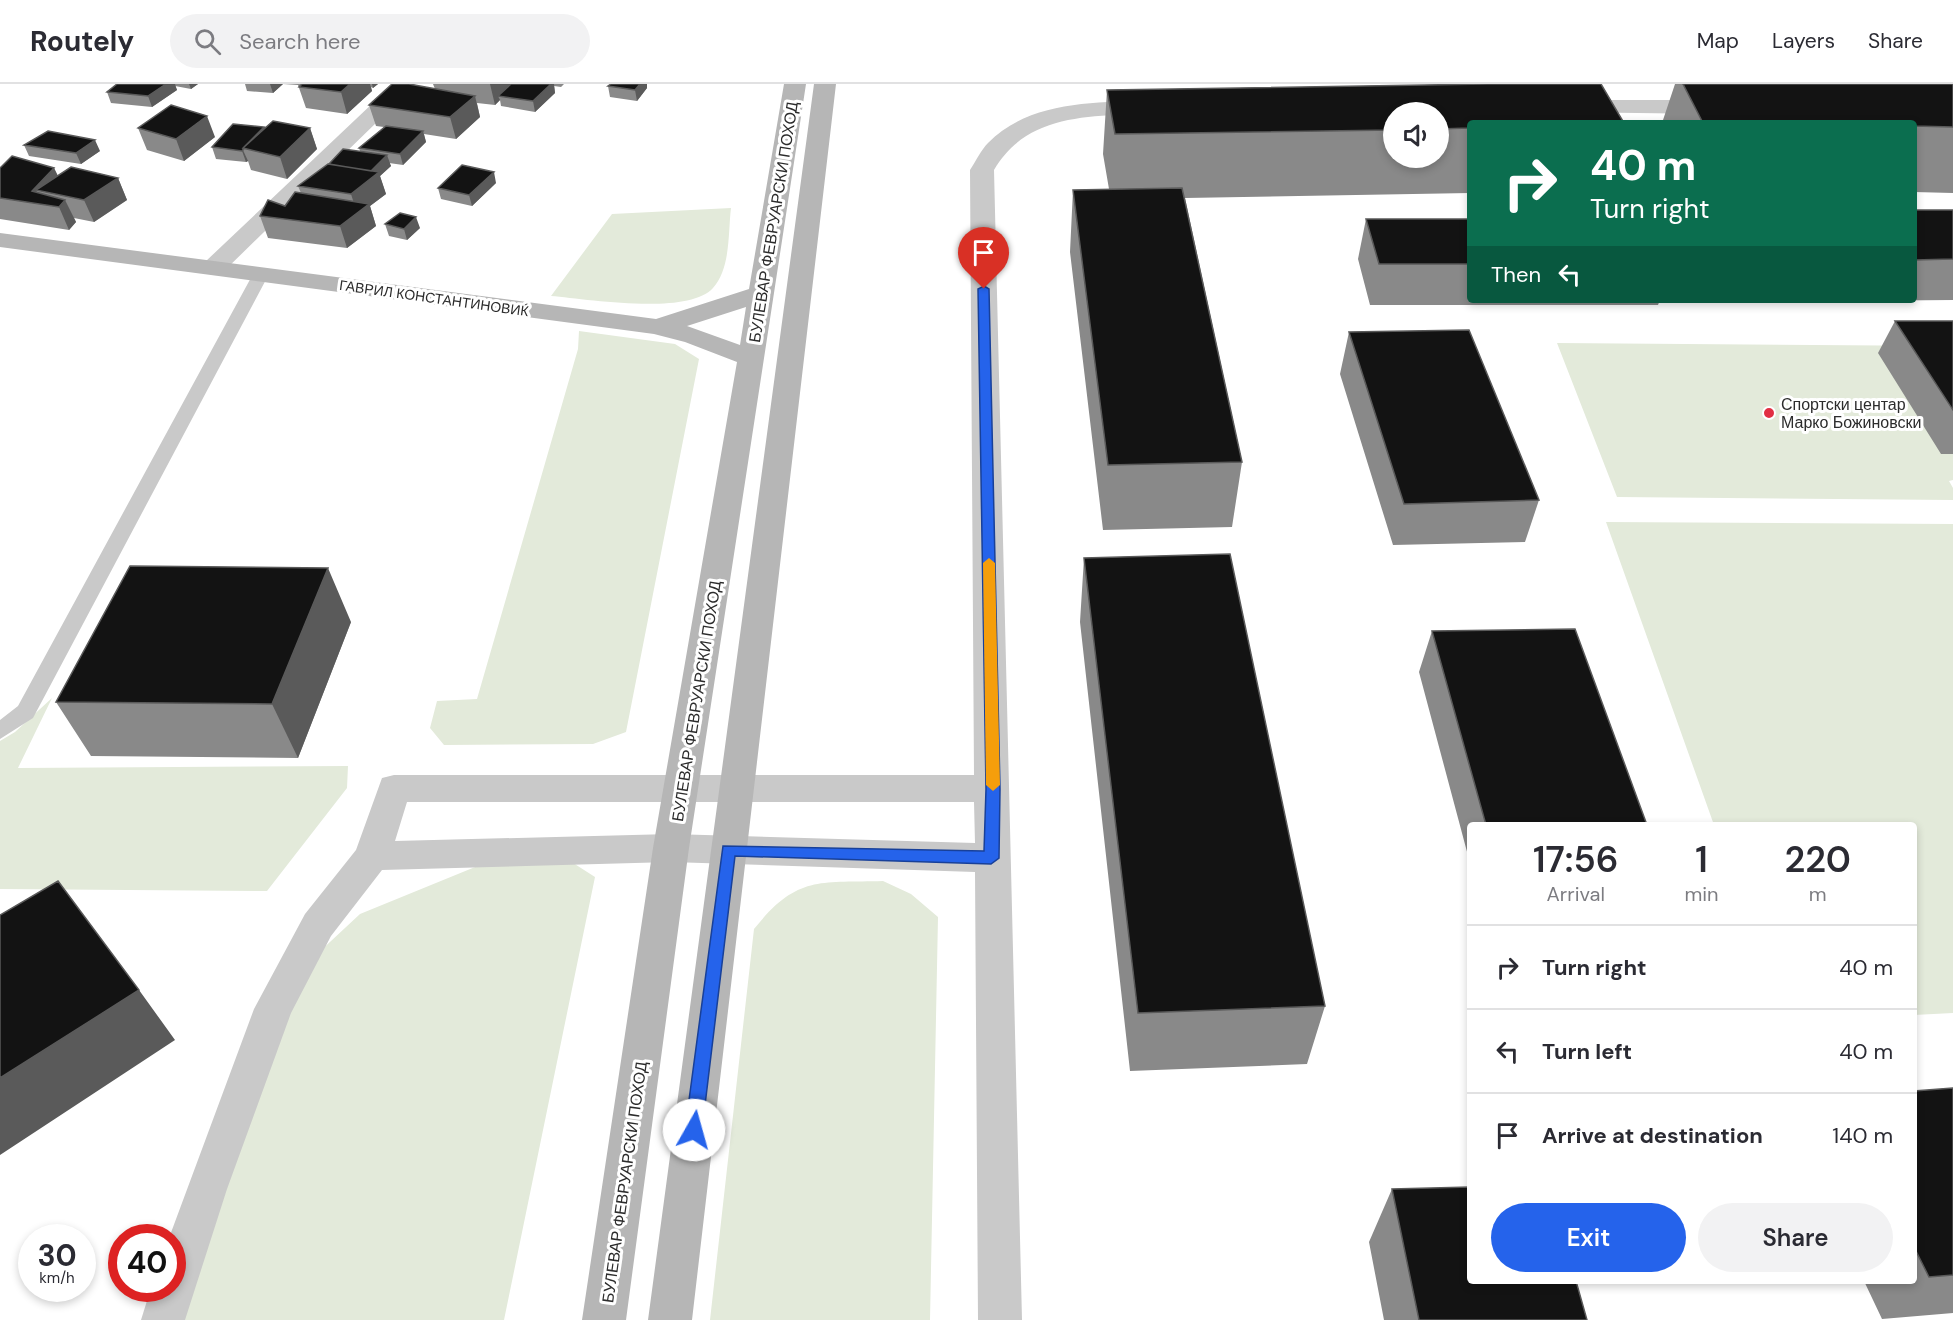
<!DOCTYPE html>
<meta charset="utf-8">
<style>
:root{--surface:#fff;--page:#f2f2f3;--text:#2b2b33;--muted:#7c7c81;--line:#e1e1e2;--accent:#2563eb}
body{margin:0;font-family:"DM Sans",sans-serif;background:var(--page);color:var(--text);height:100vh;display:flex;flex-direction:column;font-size:22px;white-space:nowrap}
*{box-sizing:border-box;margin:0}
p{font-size:20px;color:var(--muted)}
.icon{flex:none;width:33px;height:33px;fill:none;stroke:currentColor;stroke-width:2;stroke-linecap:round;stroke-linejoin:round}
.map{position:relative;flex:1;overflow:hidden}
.panel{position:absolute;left:1467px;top:738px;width:450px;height:462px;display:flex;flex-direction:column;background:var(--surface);border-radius:6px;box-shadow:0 3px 9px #0003}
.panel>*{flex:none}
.top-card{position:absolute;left:1467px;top:36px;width:450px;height:183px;border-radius:6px;box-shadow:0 3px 9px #0003;background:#0b6e4f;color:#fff;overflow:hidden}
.fabs{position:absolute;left:1383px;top:18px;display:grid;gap:12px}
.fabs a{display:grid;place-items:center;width:66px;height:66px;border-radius:50%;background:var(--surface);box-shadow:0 3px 9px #0003;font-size:30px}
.speed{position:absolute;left:18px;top:1140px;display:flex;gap:12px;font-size:30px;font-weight:700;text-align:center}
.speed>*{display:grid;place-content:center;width:78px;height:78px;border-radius:50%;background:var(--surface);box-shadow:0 3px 9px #0003;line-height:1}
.speed small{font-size:15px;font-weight:400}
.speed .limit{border:9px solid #d22;background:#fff;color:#111}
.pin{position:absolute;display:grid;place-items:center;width:51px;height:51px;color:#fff;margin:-62px -26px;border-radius:50% 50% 50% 0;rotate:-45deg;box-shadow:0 0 6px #0007}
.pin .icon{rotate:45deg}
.me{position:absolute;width:66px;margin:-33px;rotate:7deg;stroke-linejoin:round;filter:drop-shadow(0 0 4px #0008)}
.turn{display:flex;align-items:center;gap:21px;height:126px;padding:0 24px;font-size:27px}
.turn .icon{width:78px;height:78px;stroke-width:2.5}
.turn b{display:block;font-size:42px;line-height:51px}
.then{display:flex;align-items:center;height:57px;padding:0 24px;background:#0003;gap:12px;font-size:22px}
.eta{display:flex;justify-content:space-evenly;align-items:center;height:102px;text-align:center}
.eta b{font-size:36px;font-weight:600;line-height:42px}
.action{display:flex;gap:12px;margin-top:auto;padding:12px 24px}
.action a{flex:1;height:69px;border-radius:36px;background:var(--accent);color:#fff;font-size:24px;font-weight:600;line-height:69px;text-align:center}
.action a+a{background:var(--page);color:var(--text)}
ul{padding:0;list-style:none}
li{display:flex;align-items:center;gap:18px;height:84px;padding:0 24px;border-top:2px solid var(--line)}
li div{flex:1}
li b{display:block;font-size:22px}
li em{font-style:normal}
header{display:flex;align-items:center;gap:36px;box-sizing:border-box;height:84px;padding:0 30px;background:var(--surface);border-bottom:2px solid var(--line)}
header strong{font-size:28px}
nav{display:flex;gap:33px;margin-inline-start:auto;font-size:21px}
.search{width:420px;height:54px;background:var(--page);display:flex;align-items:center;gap:15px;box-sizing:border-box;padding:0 21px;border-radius:33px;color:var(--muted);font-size:22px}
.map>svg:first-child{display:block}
.green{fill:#e3eada}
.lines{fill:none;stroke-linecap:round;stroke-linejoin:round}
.lane{fill:#c9c9c9;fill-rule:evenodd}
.street{fill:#c9c9c9;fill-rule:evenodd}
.secondary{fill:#b6b6b6;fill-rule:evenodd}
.wall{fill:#898989;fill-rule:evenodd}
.shaded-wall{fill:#5a5a5a}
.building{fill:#131313;stroke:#5a5a5a;stroke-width:1.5}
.route{fill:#2563eb;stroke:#184099;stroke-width:1.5}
.slow{fill:#f59e0b}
.poi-dot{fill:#e22f44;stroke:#fff;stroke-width:2}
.labels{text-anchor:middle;stroke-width:6;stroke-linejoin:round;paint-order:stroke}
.far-street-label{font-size:14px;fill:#2c2c2c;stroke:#fff}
.street-label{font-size:16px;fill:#2c2c2c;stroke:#fff}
.poi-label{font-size:16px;fill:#2c2c2c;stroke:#fff;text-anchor:start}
</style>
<header>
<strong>Routely</strong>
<div class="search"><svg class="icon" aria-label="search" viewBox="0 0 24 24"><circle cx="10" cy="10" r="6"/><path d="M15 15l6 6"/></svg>Search here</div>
<nav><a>Map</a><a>Layers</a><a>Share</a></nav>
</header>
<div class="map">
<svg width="1953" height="1236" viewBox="0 0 1953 1236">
<rect width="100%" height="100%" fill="#fff"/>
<path class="green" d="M731,124C728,148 731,184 713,204C688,232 587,215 551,212L612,130Z
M579,247L675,260L699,275L626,648L593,660L444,661L430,644L437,617L477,615L578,265Z
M1557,259L1953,262V396L1949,397L1953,404V416L1617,413Z
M1606,438L1953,440V929L1914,931V741H1714Z
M52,614L18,684L348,682L347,704L267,807L0,805V657L15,648Z
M570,777L595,793L504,1236H165L261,957L316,871L360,830L480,781Z
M883,797L911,810L938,833L930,1236H710L754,845C797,791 819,799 883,797Z"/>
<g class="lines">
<path class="lane" d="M261,185L269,190L33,634L0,655V636L18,622L253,190Z"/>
<path class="street" d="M393,0H416L223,188L214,190L205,188L202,183L205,178Z
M1571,16H1711L1719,18L1722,23L1719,28L1711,30L1563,28L1560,23L1563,18Z
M1150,17L1158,19L1161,24L1158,29C1144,32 1130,31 1116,31C1066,33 1020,41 994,86L1022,1236H978L975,788L671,778L382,786L331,852L291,929L227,1105L185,1236H141L151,1204H172V1154H169L254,925L305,830L356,766L382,694L394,691H974L970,86C976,77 981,66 988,59C1029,17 1095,18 1150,17ZM407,718H974L975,759L671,750L395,757Z"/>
<path class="secondary" d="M784,0H806L689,764L626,1236H582L653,764L737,278L685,258L654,250L0,163V149L656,235L749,205ZM746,223L740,261L687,242Z
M814,0H836L692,1236H648Z"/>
</g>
<path class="wall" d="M117,0H198L191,5L175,2L177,6L152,23L111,19L107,8Z
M245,0H378L373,4L371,3L372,7L347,30L306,24L298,1L283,0L273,9L247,7Z
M433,0H564L561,3L554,2L555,9L535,28L501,22L500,16L495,21L477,19L480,33L456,55L424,50L426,58L403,81L389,79L391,82L380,92L386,110L370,122L376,142L347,164L268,154L260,132L285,122L301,109L298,102L360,67L359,64L384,43L376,42L369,21L435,5Z
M1487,0H1601L1624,39H1470V109L1185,114L1242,378L1232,443L1103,446L1070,168L1073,106L1109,105L1103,70L1107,6ZM1394,28H1438V74H1394Z
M1675,0H1953V109L1914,108V39H1662Z
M608,2L647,4L637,17L610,13Z
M138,44L215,53L184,77L147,66Z
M310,44L317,65L287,95L251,86L248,77L246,78L216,75L212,63L265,45Z
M24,61L100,67L81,80L29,72Z
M0,84H54L58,92L118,94L127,116L94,138L74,134L76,138L69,146L0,135Z
M496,99L472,122L441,115L438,104Z
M1914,126H1953V216L1737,218L1736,216H1914Z
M1366,135H1470V216H1660L1658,221H1370L1358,175Z
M385,140L420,144L407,156L389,152Z
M1895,237H1953V370H1941L1878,269Z
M1349,248L1539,416L1525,458L1393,461L1340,290Z
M1084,474L1325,922L1307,980L1130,987L1080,538Z
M351,538L298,674L91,672L56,618Z
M1432,547L1647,741H1470V779L1419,588Z
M1953,1004V1229L1882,1235L1864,1197H1914V1007Z
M1392,1105L1587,1236H1384L1369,1158Z"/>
<path class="shaded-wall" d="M166,0H175L177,6L152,23L148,12Z
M189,0H198L191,5Z
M270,0H283L273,9Z
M350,0H370L372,7L347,30L341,8Z
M372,0H378L373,4Z
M490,0H512L498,12L500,16L495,21Z
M551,0H554L555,9L535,28L533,17Z
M640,0H647V4L637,17L635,6Z
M475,12L480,33L456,55L450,33Z
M207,32L215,53L184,77L176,55Z
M310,44L317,65L287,95L280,73Z
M423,47L426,58L403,81L400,70Z
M95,56L100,67L81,80L76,69Z
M243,66L248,77L246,78L242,67Z
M387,71L391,82L380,92L386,110L370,122L376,142L347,164L340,142L357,129L351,110L363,94Z
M54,84L64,105L36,106L43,121L32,107Z
M494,88L496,99L472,122L469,111Z
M118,94L127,116L94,138L84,116Z
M65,116L76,138L69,146L59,123Z
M416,133L420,144L407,156L404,145Z
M328,484L351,538L298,674L272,620Z
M139,906L175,956L0,1071V994Z"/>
<path class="building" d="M117,0H166L148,12L107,8Z
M302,0H350L341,8L299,3Z
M392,0H409L475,12L450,33L369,21Z
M511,0H551L533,17L498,12Z
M611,0H640L635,6L608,2Z
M1487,0H1601L1624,39H1470V44L1438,45V28H1394V46L1115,50L1107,6Z
M1683,0H1953V43L1914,42V39H1789L1702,37Z
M171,21L207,32L176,55L138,44Z
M273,37L310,44L280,73L243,64Z
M233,40L264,43L243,64V66L242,67L212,63Z
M386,42L423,47L400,70L359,64Z
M48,47L95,56L76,69L24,61Z
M343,65L387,71L371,87L329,80Z
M12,72L54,84L32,107L65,116L59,123L0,114V84Z
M328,80L379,88L351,110L298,102Z
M462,81L494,88L469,111L438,104Z
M71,83L118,94L84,116L36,106Z
M1182,104L1242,378L1108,381L1073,106Z
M295,108L369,120L340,142L260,132L268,116L285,122Z
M1914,126H1953V175L1914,176Z
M400,129L416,133L404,145L385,140Z
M1366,135H1470V180H1379Z
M1895,237H1953V326Z
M1469,246L1539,416L1404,420L1349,248Z
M1230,470L1325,922L1138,929L1084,474Z
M130,482L328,484L272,620L56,618Z
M1575,545L1647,741H1486L1432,547Z
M58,797L139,906L0,994V831Z
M1953,1004V1191L1929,1193L1914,1163V1007Z
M1470,1103V1197H1576L1587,1236H1419L1392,1105Z"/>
<path class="route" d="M984,202L989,205L1000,705L999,774L991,780L735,772L702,1046L700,1052L694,1054L688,1052L685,1046L723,762L984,767L986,705L978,205Z"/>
<path class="slow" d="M989,474L995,479L1000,701L993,707L986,701L983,479Z"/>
<circle class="poi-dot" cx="1769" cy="329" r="6"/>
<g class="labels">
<g class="far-street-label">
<text transform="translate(434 214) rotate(8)" y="5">ГАВРИЛ КОНСТАНТИНОВИЌ</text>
</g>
<g class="street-label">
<text transform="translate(773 138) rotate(-81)" y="6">БУЛЕВАР ФЕВРУАРСКИ ПОХОД</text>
<text transform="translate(696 617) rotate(-81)" y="6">БУЛЕВАР ФЕВРУАРСКИ ПОХОД</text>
<text transform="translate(624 1098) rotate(-82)" y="6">БУЛЕВАР ФЕВРУАРСКИ ПОХОД</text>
</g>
<g class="poi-label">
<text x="1781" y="326">Спортски центар<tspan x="1781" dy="18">Марко Божиновски</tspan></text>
</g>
</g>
</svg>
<div class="fabs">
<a><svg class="icon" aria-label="sound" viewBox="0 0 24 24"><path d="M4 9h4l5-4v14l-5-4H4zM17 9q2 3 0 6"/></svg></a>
</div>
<div class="speed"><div>30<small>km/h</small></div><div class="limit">40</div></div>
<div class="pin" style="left:984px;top:205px;background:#d93025"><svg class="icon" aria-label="arrive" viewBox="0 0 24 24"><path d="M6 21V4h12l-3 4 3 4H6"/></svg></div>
<svg class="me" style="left:694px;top:1046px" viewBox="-20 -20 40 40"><circle r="19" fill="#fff"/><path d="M0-13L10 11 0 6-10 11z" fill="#2563eb"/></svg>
<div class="top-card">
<div class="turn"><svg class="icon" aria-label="right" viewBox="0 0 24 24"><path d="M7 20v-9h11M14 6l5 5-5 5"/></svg><div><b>40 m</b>Turn right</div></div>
<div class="then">Then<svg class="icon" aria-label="left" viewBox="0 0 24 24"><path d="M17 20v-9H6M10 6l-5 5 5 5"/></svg></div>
</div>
<section class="panel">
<div class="eta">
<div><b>17:56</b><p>Arrival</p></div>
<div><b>1</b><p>min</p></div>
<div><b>220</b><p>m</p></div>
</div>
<ul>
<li><svg class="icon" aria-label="right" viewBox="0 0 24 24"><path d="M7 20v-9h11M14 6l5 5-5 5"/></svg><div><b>Turn right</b></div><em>40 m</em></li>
<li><svg class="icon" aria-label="left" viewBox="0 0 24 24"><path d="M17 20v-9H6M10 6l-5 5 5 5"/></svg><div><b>Turn left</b></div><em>40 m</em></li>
<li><svg class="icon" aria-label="arrive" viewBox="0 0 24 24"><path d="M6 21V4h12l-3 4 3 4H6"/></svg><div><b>Arrive at destination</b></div><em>140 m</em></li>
</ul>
<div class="action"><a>Exit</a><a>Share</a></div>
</section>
</div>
